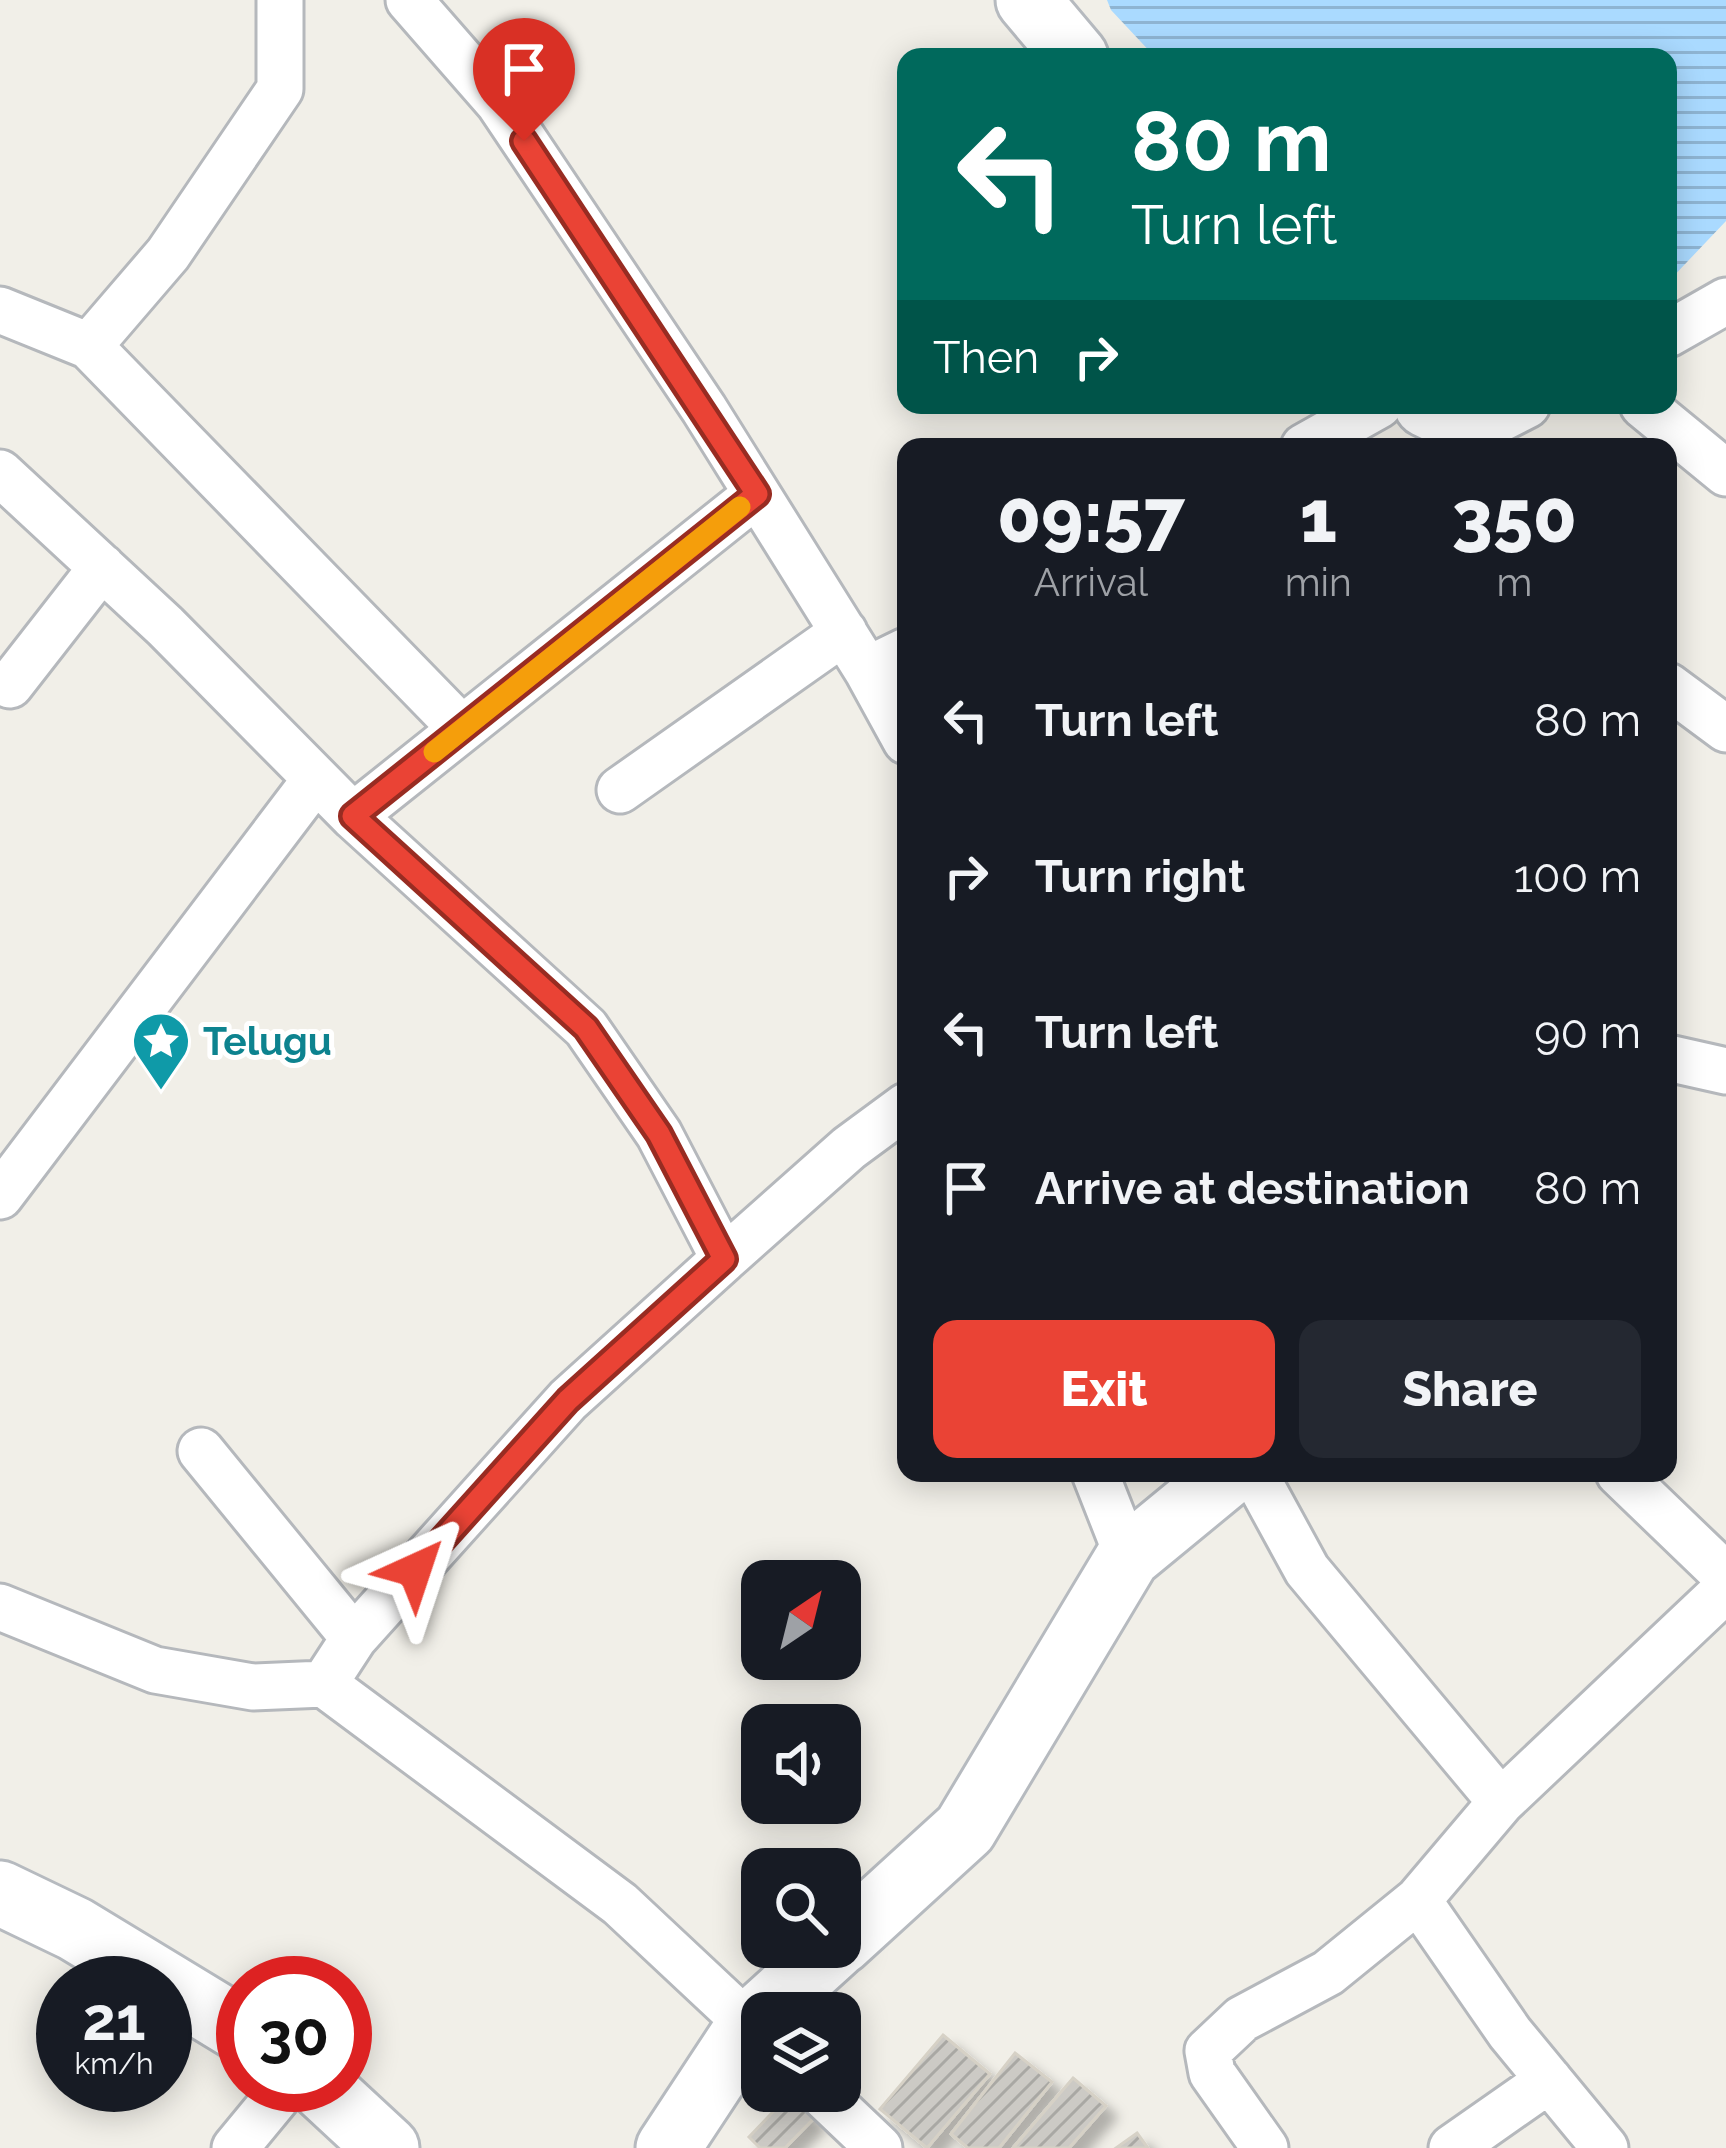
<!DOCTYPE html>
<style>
:root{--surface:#171b24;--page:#242831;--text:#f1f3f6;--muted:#9ea1a6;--accent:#ea4335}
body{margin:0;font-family:Raleway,sans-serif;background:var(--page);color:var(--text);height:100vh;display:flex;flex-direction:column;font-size:45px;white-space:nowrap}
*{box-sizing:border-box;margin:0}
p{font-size:39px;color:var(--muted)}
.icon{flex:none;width:66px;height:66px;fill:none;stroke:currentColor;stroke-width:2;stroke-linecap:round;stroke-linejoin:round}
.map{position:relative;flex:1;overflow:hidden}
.drawer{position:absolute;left:897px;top:438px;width:780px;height:1044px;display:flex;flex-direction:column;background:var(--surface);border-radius:24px;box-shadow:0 6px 30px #0003}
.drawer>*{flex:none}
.banner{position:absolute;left:897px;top:48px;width:780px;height:366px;border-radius:24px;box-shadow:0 6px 30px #0003;background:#00695c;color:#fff;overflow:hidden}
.needle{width:78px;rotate:35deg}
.fabs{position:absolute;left:741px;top:1560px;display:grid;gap:24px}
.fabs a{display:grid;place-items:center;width:120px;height:120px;border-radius:24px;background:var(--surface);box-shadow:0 6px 30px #0003;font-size:60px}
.speed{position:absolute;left:36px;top:1956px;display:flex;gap:24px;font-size:60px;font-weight:700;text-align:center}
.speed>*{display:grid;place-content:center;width:156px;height:156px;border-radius:50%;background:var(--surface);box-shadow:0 6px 30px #0003;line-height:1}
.speed small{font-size:30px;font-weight:400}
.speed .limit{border:18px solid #d22;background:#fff;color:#111}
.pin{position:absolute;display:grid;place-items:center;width:102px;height:102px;color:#fff;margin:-123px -51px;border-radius:50% 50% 50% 0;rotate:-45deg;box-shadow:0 0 12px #0007}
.pin .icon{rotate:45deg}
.me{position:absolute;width:132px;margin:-66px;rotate:42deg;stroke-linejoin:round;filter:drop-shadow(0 0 9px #0008)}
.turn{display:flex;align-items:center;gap:42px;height:252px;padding:0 36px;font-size:54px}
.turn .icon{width:156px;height:156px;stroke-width:2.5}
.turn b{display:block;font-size:84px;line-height:102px}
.then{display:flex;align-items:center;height:114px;padding:0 36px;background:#0003;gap:24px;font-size:45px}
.eta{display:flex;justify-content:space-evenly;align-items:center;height:204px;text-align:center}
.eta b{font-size:72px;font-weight:800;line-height:84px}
.cta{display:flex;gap:24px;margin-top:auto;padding:24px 36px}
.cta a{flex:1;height:138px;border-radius:24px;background:var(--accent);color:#fff;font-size:48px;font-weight:800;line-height:138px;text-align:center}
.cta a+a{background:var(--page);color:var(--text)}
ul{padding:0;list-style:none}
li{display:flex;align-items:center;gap:36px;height:156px;padding:0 36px}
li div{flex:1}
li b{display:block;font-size:45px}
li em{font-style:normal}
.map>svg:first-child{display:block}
.water{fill:url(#water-rules)}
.building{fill:url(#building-hatch);stroke:#d6d1c6;stroke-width:3;filter:url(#shadow)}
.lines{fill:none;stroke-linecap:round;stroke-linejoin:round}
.street-casing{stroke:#b5b8bc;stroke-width:51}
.secondary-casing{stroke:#b6babf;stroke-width:69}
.street{stroke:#fff;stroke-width:45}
.secondary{stroke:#fff;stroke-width:63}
.route-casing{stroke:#982c22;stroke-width:30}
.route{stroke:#ea4335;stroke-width:21}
.slow{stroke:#f59e0b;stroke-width:21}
.labels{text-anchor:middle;stroke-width:10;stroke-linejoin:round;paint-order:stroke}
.culture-label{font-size:39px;font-weight:bold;fill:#0d838f;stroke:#fff;text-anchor:start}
</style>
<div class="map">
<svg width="1726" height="2148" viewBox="0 0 1726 2148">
<defs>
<pattern id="water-rules" width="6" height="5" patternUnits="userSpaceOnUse" patternTransform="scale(3)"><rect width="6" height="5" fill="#aadaff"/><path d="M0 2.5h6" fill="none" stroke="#8eb4d2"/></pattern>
<pattern id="building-hatch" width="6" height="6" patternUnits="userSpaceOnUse" patternTransform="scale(3)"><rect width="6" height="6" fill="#cccac5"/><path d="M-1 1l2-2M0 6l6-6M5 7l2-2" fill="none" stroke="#a9a8a4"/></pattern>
<filter id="shadow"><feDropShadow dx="11" dy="11" stdDeviation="6" flood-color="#0004"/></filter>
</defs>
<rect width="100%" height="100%" fill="#f1efe8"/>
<path class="water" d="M1107,0H1726V221L1668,282V57H1155L1111,10Z"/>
<path class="building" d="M943,2035L990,2074L927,2148L880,2109Z
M1015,2053L1052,2082L999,2148H968L951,2134Z
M1073,2078L1106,2106L1069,2148H1013Z
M789,2095L814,2118L785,2148H760L749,2137Z
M1137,2133L1148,2148H1116Z"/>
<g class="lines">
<defs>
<path id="street" d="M409,0L499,103L704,409L867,670L906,741
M0,310L89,346L168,254L280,89V0
M1668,334L1726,301
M89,346L462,729
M1643,405L1726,473
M1478,430L1527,405
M1304,447L1379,405
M0,473L165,626L353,816L586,1028L659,1134L724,1259L849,1148L906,1106
M867,670L906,651
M10,685L102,567
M1668,686L1726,729
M620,790L844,632
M353,816L757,494
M1668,1058L1726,1071
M0,1196L315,780
M724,1259L568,1400L354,1638L324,1684L620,1904L762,2037
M201,1451L354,1638
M1095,1473L1128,1557
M1254,1473L1307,1570L1501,1802L1418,1900L1510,2033L1605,2148
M1619,1473L1726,1576
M0,1607L155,1670L253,1687L324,1684
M1501,1802L1726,1589
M819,2091L879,2148
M235,2148L287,2085
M1265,2148L1212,2073L1208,2051L1242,2019L1328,1973L1418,1900
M1452,2148L1549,2080"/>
<path id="secondary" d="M1028,0L1076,57
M1426,405L1478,430L1479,447
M0,1893L75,1929L243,2031
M840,1943L965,1829L1128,1557L1230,1473
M762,2013L835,1947
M319,2085L387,2148
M668,2148L749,2025L762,2013"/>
</defs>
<use href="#street" class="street-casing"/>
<use href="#secondary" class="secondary-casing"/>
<use href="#street" class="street"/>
<use href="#secondary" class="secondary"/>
</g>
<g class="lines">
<defs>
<path id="route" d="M415,1570L568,1400L724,1259L659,1134L586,1028L353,816L757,494L524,141"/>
</defs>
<use href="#route" class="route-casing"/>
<use href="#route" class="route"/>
<path class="slow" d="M434,752L740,507"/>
</g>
<defs>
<symbol id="sight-pin" viewBox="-11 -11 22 30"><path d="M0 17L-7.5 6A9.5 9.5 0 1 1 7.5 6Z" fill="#0f9aa8" stroke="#fff"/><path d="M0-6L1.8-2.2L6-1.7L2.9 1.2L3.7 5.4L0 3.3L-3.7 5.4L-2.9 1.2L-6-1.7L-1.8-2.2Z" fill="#fff"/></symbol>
</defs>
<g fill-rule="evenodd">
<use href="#sight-pin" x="128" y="1008" width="66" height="90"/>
</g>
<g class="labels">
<g class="culture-label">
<text x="203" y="1055">Telugu</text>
</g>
</g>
</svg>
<div class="fabs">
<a><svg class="needle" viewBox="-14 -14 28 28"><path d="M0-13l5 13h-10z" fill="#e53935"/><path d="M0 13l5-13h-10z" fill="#9ea1a6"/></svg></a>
<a><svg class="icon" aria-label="sound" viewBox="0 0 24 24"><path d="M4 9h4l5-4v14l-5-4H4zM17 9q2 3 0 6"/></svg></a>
<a><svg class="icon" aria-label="search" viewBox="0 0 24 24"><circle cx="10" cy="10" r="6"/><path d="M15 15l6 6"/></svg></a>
<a><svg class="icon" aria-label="layers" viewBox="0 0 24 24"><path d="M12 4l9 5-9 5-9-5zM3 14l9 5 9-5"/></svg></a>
</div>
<div class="speed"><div>21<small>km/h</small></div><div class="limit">30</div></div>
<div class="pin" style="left:524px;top:141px;background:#d93025"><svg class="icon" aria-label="arrive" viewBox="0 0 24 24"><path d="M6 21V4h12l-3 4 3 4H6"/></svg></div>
<svg class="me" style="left:415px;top:1570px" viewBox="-20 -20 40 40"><path d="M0-17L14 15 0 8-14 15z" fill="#ea4335" stroke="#fff" stroke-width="4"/></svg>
<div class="banner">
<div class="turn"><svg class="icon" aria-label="left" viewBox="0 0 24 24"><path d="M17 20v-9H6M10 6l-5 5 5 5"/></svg><div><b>80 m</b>Turn left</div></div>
<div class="then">Then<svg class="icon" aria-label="right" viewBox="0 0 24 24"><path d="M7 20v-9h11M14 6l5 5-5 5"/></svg></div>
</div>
<section class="drawer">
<div class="eta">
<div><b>09:57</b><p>Arrival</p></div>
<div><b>1</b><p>min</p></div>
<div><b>350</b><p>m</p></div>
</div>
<ul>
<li><svg class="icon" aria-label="left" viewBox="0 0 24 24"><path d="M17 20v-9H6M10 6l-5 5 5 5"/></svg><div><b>Turn left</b></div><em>80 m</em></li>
<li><svg class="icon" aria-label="right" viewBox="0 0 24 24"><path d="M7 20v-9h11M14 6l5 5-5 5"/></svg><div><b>Turn right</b></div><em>100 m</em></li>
<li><svg class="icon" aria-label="left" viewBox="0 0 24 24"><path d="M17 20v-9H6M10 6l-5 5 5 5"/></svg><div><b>Turn left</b></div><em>90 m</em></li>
<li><svg class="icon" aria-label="arrive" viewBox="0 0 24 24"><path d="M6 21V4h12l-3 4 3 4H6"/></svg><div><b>Arrive at destination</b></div><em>80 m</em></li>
</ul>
<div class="cta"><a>Exit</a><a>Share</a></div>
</section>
</div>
